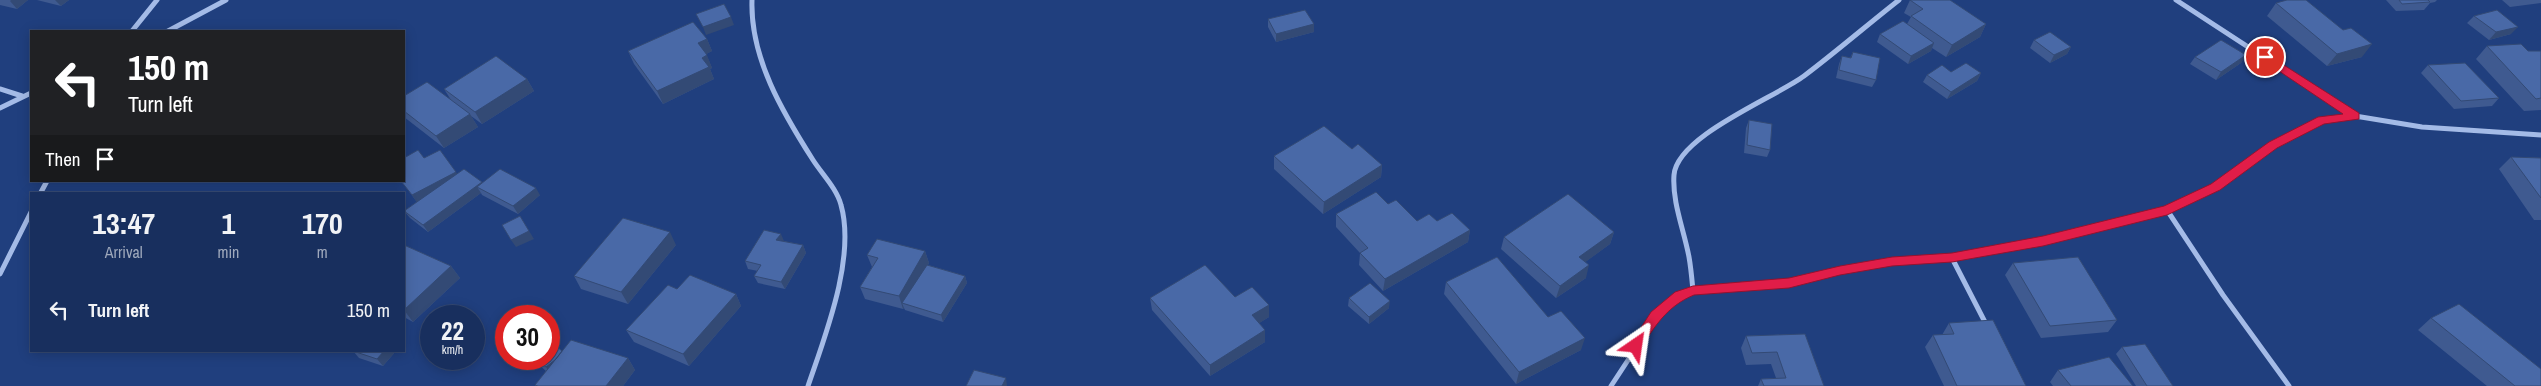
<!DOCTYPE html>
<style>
:root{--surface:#182f5e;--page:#253b67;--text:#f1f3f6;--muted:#9fa9bc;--line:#364a73}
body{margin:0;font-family:"Archivo Narrow",sans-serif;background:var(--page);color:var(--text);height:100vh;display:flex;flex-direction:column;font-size:19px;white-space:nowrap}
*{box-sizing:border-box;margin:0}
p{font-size:16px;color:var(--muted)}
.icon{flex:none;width:28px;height:28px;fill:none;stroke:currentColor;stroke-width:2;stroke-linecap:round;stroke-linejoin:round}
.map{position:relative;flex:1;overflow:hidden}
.sheet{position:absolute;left:30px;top:192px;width:375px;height:160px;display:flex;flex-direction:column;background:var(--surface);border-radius:0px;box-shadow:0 2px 12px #0003,0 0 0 1px var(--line)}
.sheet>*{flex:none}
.banner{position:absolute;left:30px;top:30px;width:375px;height:152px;border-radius:0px;box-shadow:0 2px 12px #0003,0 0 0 1px var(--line);background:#202124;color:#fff;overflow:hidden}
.speed{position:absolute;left:420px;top:305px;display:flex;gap:10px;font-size:25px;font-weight:700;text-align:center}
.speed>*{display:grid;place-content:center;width:65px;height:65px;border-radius:50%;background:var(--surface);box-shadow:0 2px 12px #0003,0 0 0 1px var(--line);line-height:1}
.speed small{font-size:12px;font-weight:400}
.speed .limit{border:8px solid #d22;background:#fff;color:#111}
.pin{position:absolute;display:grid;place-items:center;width:42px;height:42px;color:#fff;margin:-21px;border:2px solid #fff;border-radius:50%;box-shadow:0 1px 5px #0007}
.me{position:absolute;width:55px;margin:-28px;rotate:32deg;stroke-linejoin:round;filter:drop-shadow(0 0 4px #0008)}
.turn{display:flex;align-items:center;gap:18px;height:105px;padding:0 15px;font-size:22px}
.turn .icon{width:65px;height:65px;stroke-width:2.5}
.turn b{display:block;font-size:35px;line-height:42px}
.then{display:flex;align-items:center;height:48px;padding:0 15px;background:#0003;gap:10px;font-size:19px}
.eta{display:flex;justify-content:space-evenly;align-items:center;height:85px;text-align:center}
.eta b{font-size:30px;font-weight:800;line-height:35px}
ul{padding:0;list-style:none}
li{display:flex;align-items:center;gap:15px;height:65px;padding:0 15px}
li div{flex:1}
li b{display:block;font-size:19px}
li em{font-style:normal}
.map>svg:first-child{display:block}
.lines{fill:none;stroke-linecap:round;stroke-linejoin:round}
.minor{stroke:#a4bbe7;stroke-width:5}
.wall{fill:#3f5a90}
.shaded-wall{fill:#334a75}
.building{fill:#4969a7;stroke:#334a75}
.route{fill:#e11d48;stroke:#92132f}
</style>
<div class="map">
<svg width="2541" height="386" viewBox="0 0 2541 386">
<rect width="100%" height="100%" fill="#203f7e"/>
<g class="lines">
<path class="minor" d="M752,0C750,58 783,113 813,160C822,174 837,189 841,205C856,258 825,336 808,386
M2176,0L2354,116
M132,31L157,0
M168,31L226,0
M0,89L22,96
M0,108L31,93
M40,194L47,181
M2167,210L2223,295L2289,386
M1952,258L1987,326
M0,274L31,212
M1693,291C1692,280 1691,268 1689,257C1684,230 1672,202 1674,175C1677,136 1774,98 1804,76C1836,52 1867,25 1899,0
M1611,386L1655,319L1678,298L1693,291L1789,283L1840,270L1892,261L1952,258L2043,241L2167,210L2216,187L2273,145L2322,120L2355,116L2422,127L2541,135"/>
</g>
<path class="wall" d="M0,0H28L17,9L0,5Z
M37,0H69L61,6Z
M1910,0L1986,24L1980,37L1946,57L1932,48L1931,51L1908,64L1877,42L1880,34L1907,24L1911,17L1904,13Z
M2386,0H2437L2435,2L2430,3L2424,10L2396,11Z
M2502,0H2541V3L2510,7Z
M2276,3L2343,30L2362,57L2327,66L2267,16Z
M2474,16L2511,34L2489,40L2467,23Z
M1268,19L1314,32L1276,42L1268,27Z
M707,39L712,51L706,54L712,68L710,69L714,79L663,104L634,64L628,51Z
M2034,40L2071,47L2067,54L2050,63L2030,48Z
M2487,46L2528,51H2541V110L2524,111L2476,59Z
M1853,52L1876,80L1872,87L1836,78L1839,64L1842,56L1850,58Z
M2246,55L2241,63L2216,80L2190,64L2195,57Z
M2428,65L2499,98L2492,106L2454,109L2421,73Z
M1981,73L1977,81L1947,99L1923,82L1927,75Z
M527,79L534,91L482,124L471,116L478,127L444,148L404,117V96L451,100L444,89Z
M1749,120L1770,150L1767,157L1744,153L1746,128Z
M1352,149L1382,165L1381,177L1323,214L1274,169V156Z
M2511,157L2541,158V220H2534L2499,169Z
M424,158L457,174L482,182L483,183L540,195L518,214L482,195L481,193L428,232L410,218L404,211L417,202L401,181Z
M1388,204L1417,221H1437L1470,230L1468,242L1383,291L1359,265L1360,253L1336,227V214Z
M1614,232L1610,244L1585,262L1586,278L1556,298L1501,249L1504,237Z
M783,241L803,245L806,253L785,289L758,283L754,276L758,271L748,269L745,261Z
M404,245L451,266L460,278L413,322L404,317Z
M676,245L628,304L581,289L574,276Z
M925,251L929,263L928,265L965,276L967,283L943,322L905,310L904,308L903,309L865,299L860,287L872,267L867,255Z
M2013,263L2117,320L2108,332L2041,338L2005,275Z
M1446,282L1548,317L1581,350L1516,384L1444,294Z
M677,289L736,294L741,306L689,366L634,342L626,330Z
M1235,297L1269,305V317L1259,323L1265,330V342L1210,376L1152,310L1150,298Z
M1349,298L1389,308L1369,324L1348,306Z
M2431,318L2541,386H2487L2418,330Z
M1949,323L2026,386H1944L1925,347L1933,335H1942Z
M1805,334L1824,386H1758L1761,379L1776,378L1771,364L1746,365L1741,348L1746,336Z
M2122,347L2173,386H2136L2116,354Z
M353,351H396L383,366L359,358Z
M562,351L628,358L635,370L623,386H536L535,385L546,371L532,359H549Z
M2058,370L2133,386H2053L2050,382Z"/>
<path class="shaded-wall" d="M11,0H28L17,9L10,1Z
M55,0H69L61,6Z
M731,17L734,25L706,35L703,27Z
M1314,24V32L1276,42V34Z
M1986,24L1980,37L1946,57L1952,45Z
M2518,27L2511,34L2489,40L2496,32Z
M707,39L712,51L703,56L698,43Z
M1934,43L1931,51L1908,64L1911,56Z
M2372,44L2362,57L2327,66L2337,54Z
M2071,47L2067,54L2050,63L2054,55Z
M707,55L712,68L710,69L714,79L663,104L657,91L702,58Z
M2246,55L2241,63L2216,80L2221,72Z
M1981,73L1977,81L1947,99L1951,92Z
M527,79L534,91L482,124L475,112Z
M470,114L478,127L444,148L436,136Z
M1382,165L1381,177L1323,214L1324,202Z
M456,172L461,179L417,203L412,195Z
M482,182L487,189L477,187L481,193L428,232L423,225Z
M536,188L540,195L518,214L513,206Z
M520,216L534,239L516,247L511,240Z
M1470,230L1468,242L1383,291L1385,279Z
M670,232L676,245L628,304L621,292Z
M1614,232L1610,244L1576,269L1579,257Z
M781,234L784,241L776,240Z
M803,245L806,253L785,289L781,282Z
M925,251L929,263L906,304L902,303L904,308L903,309L899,296Z
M1589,265L1586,278L1556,298L1560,286Z
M451,266L460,278L413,322L404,310Z
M965,276L967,283L943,322L941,315Z
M736,294L741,306L689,366L683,354Z
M1390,301L1389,308L1369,324V317Z
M1269,305V317L1253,327L1252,315Z
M1265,330V342L1210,376V365Z
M1585,338L1581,350L1516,384L1519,372Z
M384,351H396L383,366L377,359Z
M564,353L551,374L546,367Z
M628,358L635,370L623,386H606Z
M1006,378L1007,386H1002Z"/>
<path class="building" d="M1910,0H1950L1986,24L1952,45L1911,16L1923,9Z
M2287,0H2306L2343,30L2351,28L2372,44L2337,54L2276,3Z
M2399,0H2428L2430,2L2402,4Z
M724,4L731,17L703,27L696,14Z
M1305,10L1314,24L1276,34L1268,19Z
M2497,10L2518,27L2496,32L2474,16Z
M1903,21L1934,43L1911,56L1880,34Z
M693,22L707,39L698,43L707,55L702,58L709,67L657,91L628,51Z
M2050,32L2071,47L2054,55L2034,40Z
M2221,40L2246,55L2221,72L2195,57Z
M2521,44L2528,51H2541V98L2536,99L2487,46Z
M1853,52L1880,58L1876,80L1839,70L1842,56L1851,58Z
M496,56L527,79L475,112L444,89Z
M1966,63L1981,73L1951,92L1927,75L1942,65L1951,72Z
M2465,63L2499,98L2461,101L2428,65Z
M427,82L470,114L436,136L404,111V96Z
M1749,120L1772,124L1770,150L1747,145Z
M1324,126L1352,149L1358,144L1382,165L1324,202L1274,156Z
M418,150L424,158L440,150L456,172L412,195L401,181H404V158Z
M2511,157L2541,158V198Z
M464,169L482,182L423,225L404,211Z
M500,169L536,188L513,206L477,187Z
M1376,192L1388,204L1396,200L1417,221L1429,214L1437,221L1452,213L1470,230L1385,279L1360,253L1368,248L1336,214Z
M1568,194L1614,232L1579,257L1589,265L1560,286L1504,237Z
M520,216L529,231L511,240L502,225Z
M623,218L670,232L621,292L574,276Z
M764,230L781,234L776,240L803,245L781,282L754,276L761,265L745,261Z
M877,239L925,251L899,296L860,287L878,258L867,255Z
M404,245L451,266L404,310Z
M1497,257L1548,317L1561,311L1585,338L1519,372L1446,282Z
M2078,257L2117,320L2050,326L2013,263Z
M927,265L965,276L941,315L902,303Z
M1205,265L1235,297L1252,287L1269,305L1252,315L1265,330L1210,365L1150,298Z
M690,275L736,294L683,354L626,330L668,285L677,289Z
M1370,283L1390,301L1369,317L1349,298Z
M2459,304L2541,369V386H2515L2431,318Z
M1993,320L2026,386H1957L1933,335L1954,334L1949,323Z
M1805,334L1824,386H1764L1761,379L1786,378L1777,352L1752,353L1746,336Z
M549,340L562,351L556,359L546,367L535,359H549Z
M571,340L628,358L606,386H538L535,385Z
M2145,344L2173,386H2147L2122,347Z
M353,351H384L377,359Z
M2109,357L2133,386H2071L2058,370Z
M974,370L1006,378L1002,386H966Z"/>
<path class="route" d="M2265,53L2359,113V119L2324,124L2277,148L2220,190L2167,215L2043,246L1952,262L1892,266L1840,275L1789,288L1694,295C1667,306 1654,327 1640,350L1636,351L1629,346L1651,312L1675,292L1693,286L1789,278L1840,266L1892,257L1952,253L2043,236L2164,206L2211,184L2269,142L2318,117L2343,114L2261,59L2260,57Z"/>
</svg>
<div class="speed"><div>22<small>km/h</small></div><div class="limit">30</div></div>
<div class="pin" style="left:2265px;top:57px;background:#d93025"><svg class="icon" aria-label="arrive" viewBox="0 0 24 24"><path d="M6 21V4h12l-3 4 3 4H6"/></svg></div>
<svg class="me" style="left:1636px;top:346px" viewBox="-20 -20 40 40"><path d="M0-17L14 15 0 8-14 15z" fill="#e11d48" stroke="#fff" stroke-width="4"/></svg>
<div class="banner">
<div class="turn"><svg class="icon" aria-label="left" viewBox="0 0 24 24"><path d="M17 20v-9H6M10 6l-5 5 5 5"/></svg><div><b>150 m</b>Turn left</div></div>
<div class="then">Then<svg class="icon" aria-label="arrive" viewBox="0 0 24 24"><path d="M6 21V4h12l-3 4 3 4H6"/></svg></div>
</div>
<section class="sheet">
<div class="eta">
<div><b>13:47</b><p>Arrival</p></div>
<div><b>1</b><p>min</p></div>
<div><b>170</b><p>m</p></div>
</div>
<ul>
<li><svg class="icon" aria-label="left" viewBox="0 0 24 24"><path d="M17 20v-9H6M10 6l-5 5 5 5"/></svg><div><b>Turn left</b></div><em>150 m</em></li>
</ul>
</section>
</div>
